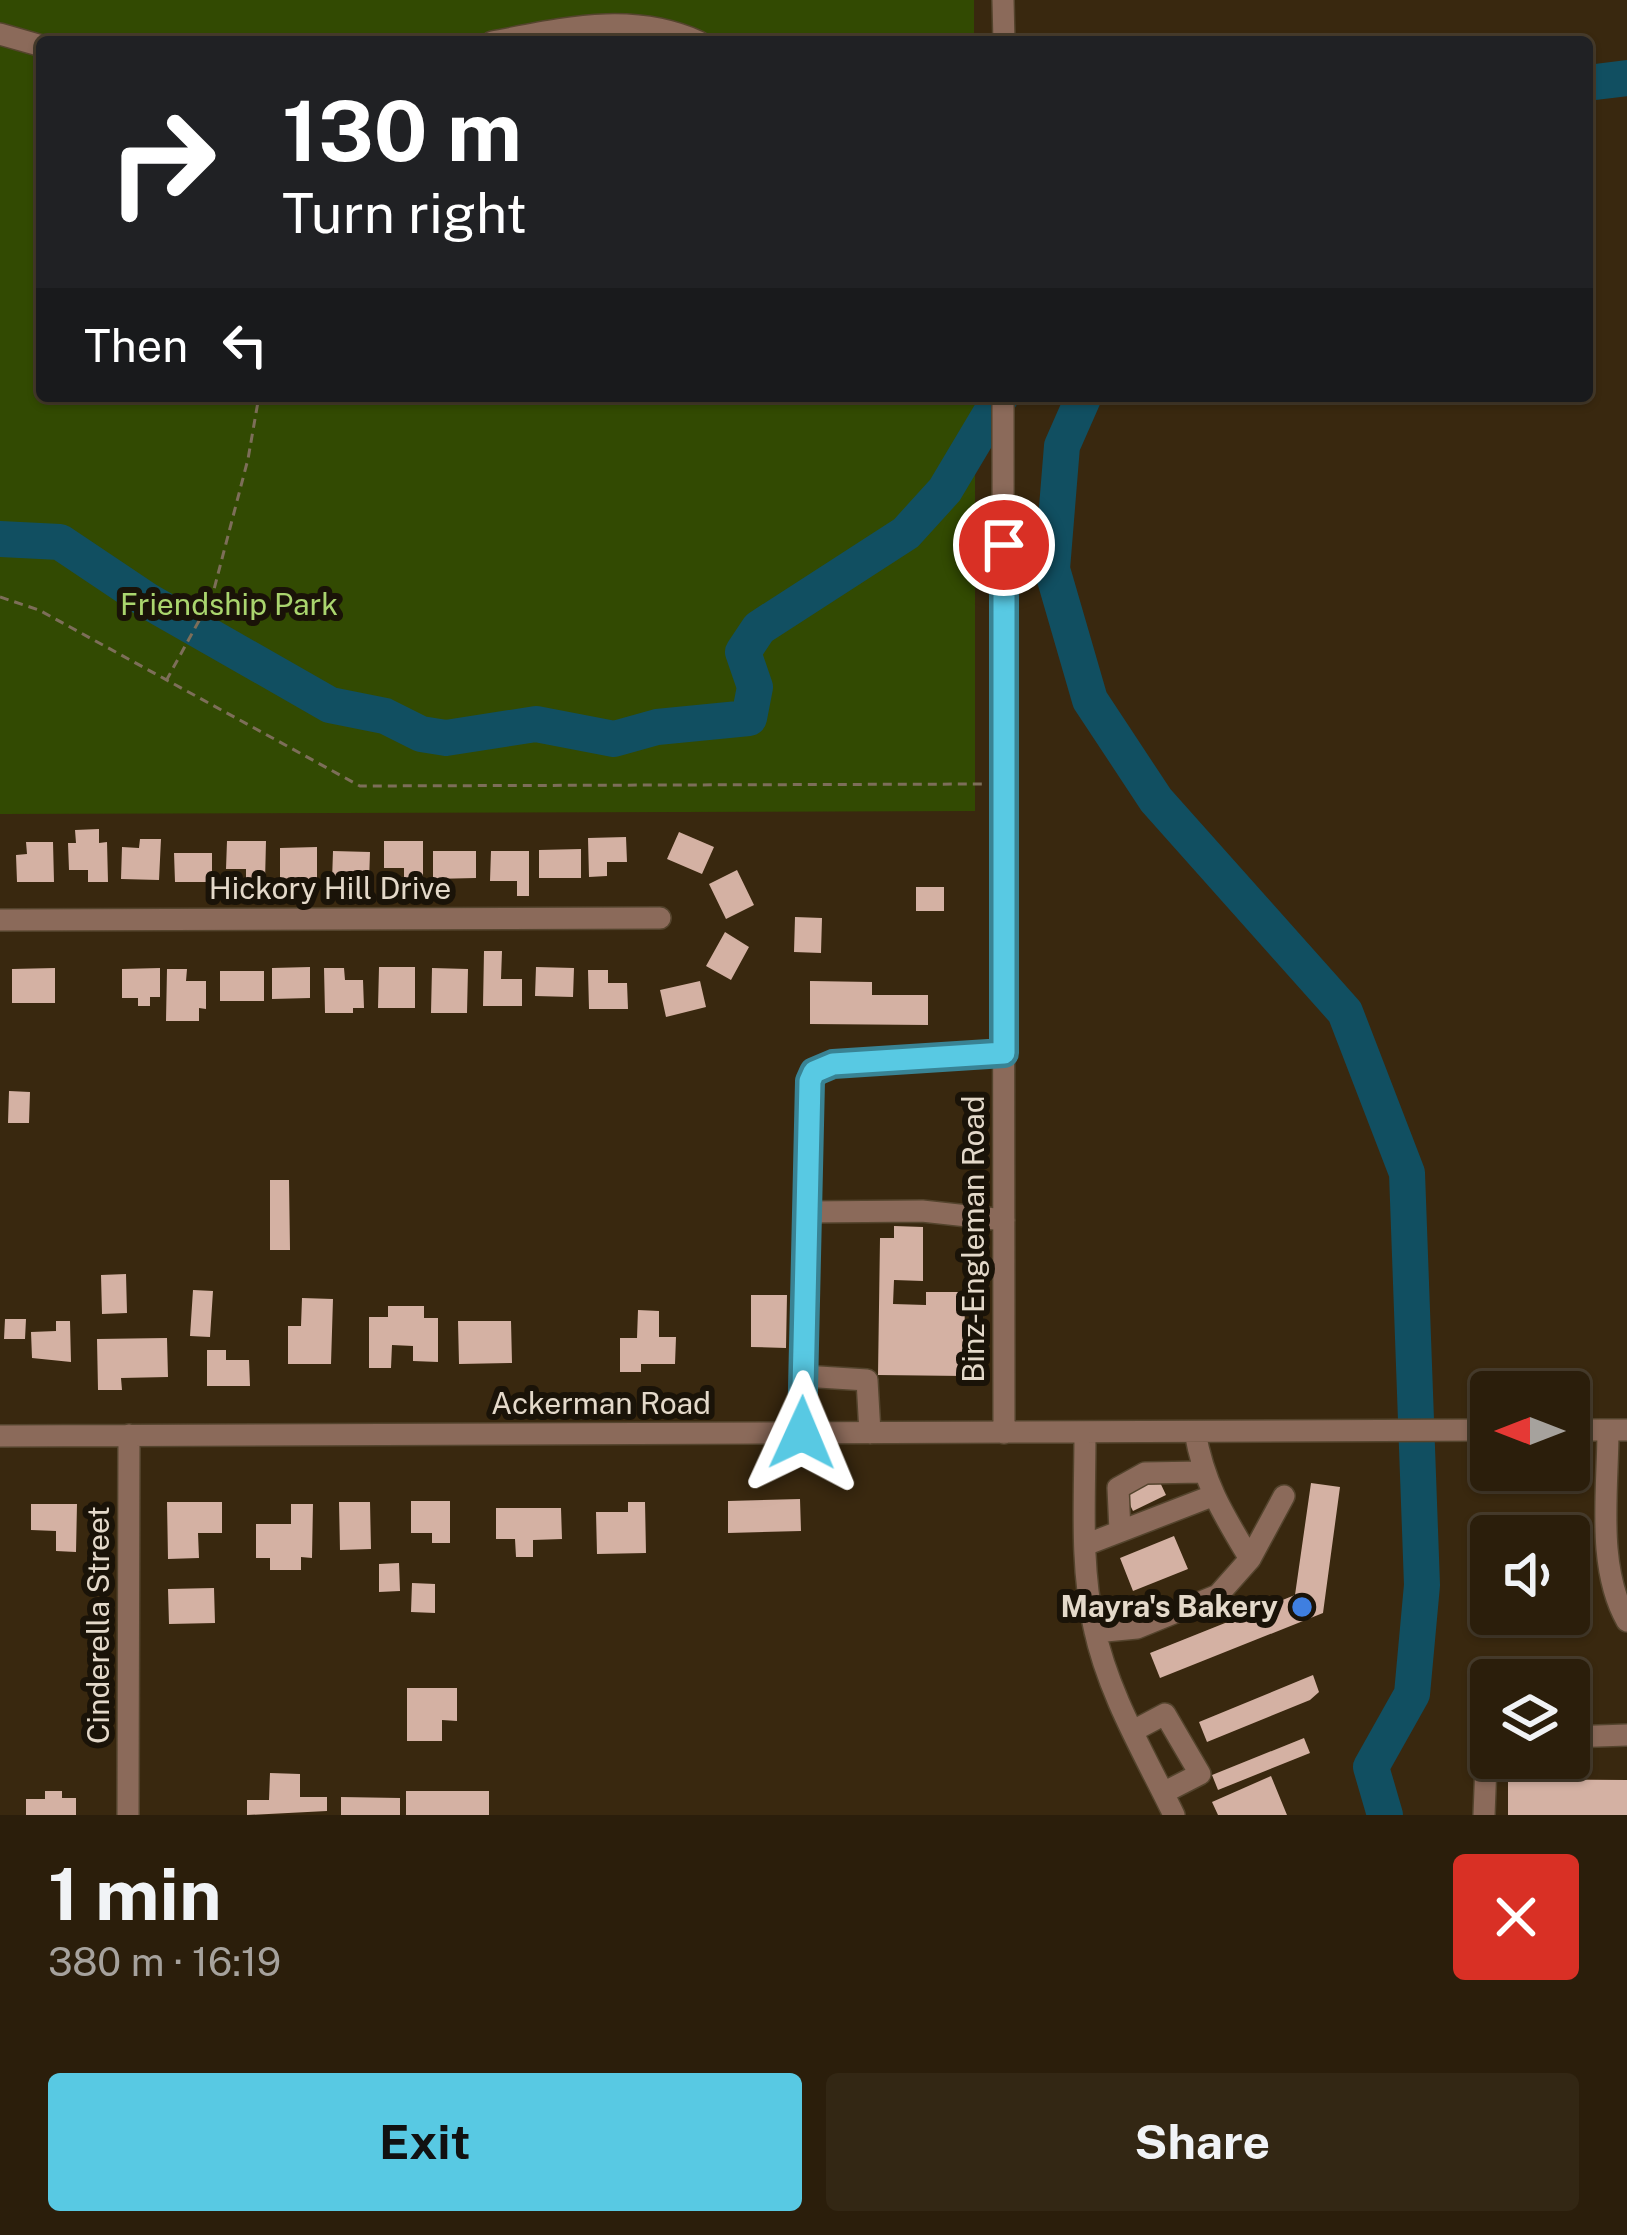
<!DOCTYPE html>
<meta charset="utf-8">
<style>
:root{--surface:#2b1e0b;--page:#332714;--text:#f1f3f6;--muted:#a6a29d;--line:#473c2c;--accent:#58c9e3}
body{margin:0;font-family:"Public Sans",sans-serif;background:var(--page);color:var(--text);height:100vh;display:flex;flex-direction:column;font-size:45px;white-space:nowrap}
*{box-sizing:border-box;margin:0}
p{font-size:39px;color:var(--muted)}
.icon{flex:none;width:66px;height:66px;fill:none;stroke:currentColor;stroke-width:2;stroke-linecap:round;stroke-linejoin:round}
.map{position:relative;height:1815px;overflow:hidden}
.panel{display:flex;flex-direction:column;background:var(--surface);flex:1}
.panel>*{flex:none}
.top-card{position:absolute;left:36px;top:36px;width:1557px;height:366px;border-radius:12px;box-shadow:0 3px 9px #0004,0 0 0 3px var(--line);background:#202124;color:#fff;overflow:hidden}
.needle{width:78px;rotate:270deg}
.buttons{position:absolute;left:1470px;top:1371px;display:grid;gap:24px}
.buttons a{display:grid;place-items:center;width:120px;height:120px;border-radius:12px;background:var(--surface);box-shadow:0 3px 9px #0004,0 0 0 3px var(--line);font-size:60px}
.pin{position:absolute;display:grid;place-items:center;width:102px;height:102px;color:#fff;margin:-51px;border:6px solid #fff;border-radius:50%;box-shadow:0 3px 12px #0007}
.me{position:absolute;width:132px;margin:-66px;rotate:1deg;stroke-linejoin:round;filter:drop-shadow(0 0 9px #0008)}
.turn{display:flex;align-items:center;gap:42px;height:252px;padding:0 48px;font-size:54px}
.turn .icon{width:156px;height:156px;stroke-width:2.5}
.turn b{display:block;font-size:84px;line-height:102px}
.then{display:flex;align-items:center;height:114px;padding:0 48px;background:#0003;gap:24px;font-size:45px}
.round{display:grid;place-items:center;flex:none;width:126px;height:126px;border-radius:12px;background:var(--page)}
.headline{display:flex;align-items:center;justify-content:space-between;height:204px;padding:0 48px}
h1{font-size:72px;font-weight:700;line-height:90px}
.primary-button{display:flex;gap:24px;margin-top:auto;padding:24px 48px}
.primary-button a{flex:1;height:138px;border-radius:12px;background:var(--accent);color:#111;font-size:48px;font-weight:700;line-height:138px;text-align:center}
.primary-button a+a{background:var(--page);color:var(--text)}
.map>svg:first-child{display:block}
.green{fill:#324a02}
.lines{fill:none;stroke-linecap:round;stroke-linejoin:round}
.river{stroke:#114f61;stroke-width:36}
.building{fill:#d4b1a3}
.minor-casing{stroke:#54442d;stroke-width:24}
.path{stroke:#7d6e59;stroke-width:3;stroke-dasharray:9 6;stroke-linecap:butt}
.minor{stroke:#8b6a5a;stroke-width:21}
.route-casing{stroke:#398394;stroke-width:30}
.route{stroke:#58c9e3;stroke-width:21}
.shop-dot{fill:#3f7fe0;stroke:#1a1308;stroke-width:4.5}
.labels{text-anchor:middle;stroke-width:12;stroke-linejoin:round;paint-order:stroke}
.park-label{font-size:30px;fill:#aad56e;stroke:#1a1308}
.street-label{font-size:30px;fill:#e4d9ca;stroke:#1a1308}
.poi-label{font-size:30px;font-weight:bold;fill:#e4d9ca;stroke:#1a1308;text-anchor:end}
</style>
<div class="map">
<svg width="1627" height="1815" viewBox="0 0 1627 1815">
<rect width="100%" height="100%" fill="#39280f"/>
<path class="green" d="M0,0H974V42H42V396H975V811L0,814Z"/>
<g class="lines">
<path class="river" d="M1587,83L1627,78
M1084,396L1062,446L1052,569L1090,700L1156,800L1345,1012L1407,1173L1422,1585L1412,1694L1371,1767L1385,1815
M0,539L60,542L148,601L330,705L385,716L421,734L446,738L536,724L614,739L657,727L749,718L755,687L743,652L759,628L906,533L945,490L1001,396"/>
</g>
<path class="building" d="M99,829V843L107,842L108,882H88V870H69L68,843H76L75,830Z
M679,832L714,847L702,874L667,859Z
M626,837L627,862H607V876L589,877L588,838Z
M140,839H161L159,880L121,879L122,847L139,848Z
M227,841H266L265,881H246V869H226Z
M384,841H423V880H404V868H384Z
M26,842H53L54,882H17L16,855L27,854Z
M317,847V879L280,880V848Z
M581,849V878H539V850Z
M333,851L370,852L369,882L332,881Z
M433,851H476V878L433,879Z
M491,851H529V896H517V881H490Z
M174,853H212V882H175Z
M737,870L754,905L726,919L709,884Z
M916,887H944V911H916Z
M795,917L822,918L821,953L794,952Z
M725,932L749,947L731,980L706,966Z
M484,951H502L501,979H522V1006H483Z
M310,967V998L272,999V968Z
M379,967H415V1008H378Z
M536,967L574,968L573,997L535,996Z
M55,968V1003H12V969Z
M160,968V997H150V1006H138V998H122V969Z
M324,968H344L345,980H363L364,1008H353V1013H325Z
M432,968L468,969L467,1013H431Z
M167,969H187L186,981H206V1009L199,1008V1021H166Z
M588,970H608V983H627L628,1009H589Z
M220,971H264V1001H220Z
M700,981L706,1007L666,1017L660,990Z
M810,981L872,982V995H928V1025L810,1024Z
M9,1091L30,1092L29,1123H8Z
M270,1180H289L290,1250H270Z
M894,1226L923,1227V1281L894,1280L893,1304L926,1305V1292H965L964,1376L878,1375L880,1238H894Z
M126,1274L127,1313L102,1314L101,1275Z
M193,1290L213,1291L210,1337L190,1336Z
M751,1295H787L786,1348L751,1347Z
M302,1298L333,1299L331,1364H288V1326H301Z
M388,1306H424V1318H438V1362L413,1361V1346L392,1345L391,1368H369V1317H388Z
M638,1310L659,1311V1337H676L675,1364H641V1372H620V1338H637Z
M5,1319H26L25,1339H4Z
M56,1321H70L71,1362L32,1358L31,1332L56,1331Z
M458,1321H511L512,1363L459,1364Z
M167,1338L168,1377L121,1378L122,1390H98L97,1339Z
M207,1350H226V1360H249L250,1386H207Z
M1157,1476L1166,1495L1133,1511L1124,1493Z
M1311,1483L1340,1487L1323,1613L1160,1678L1150,1653L1295,1595Z
M800,1499L801,1531L728,1533V1501Z
M411,1501H450V1543H432V1533H411Z
M167,1502H222V1533H198L199,1558L168,1559Z
M339,1502H370L371,1549L340,1550Z
M628,1502H645L646,1553L597,1554L596,1512H628Z
M31,1504H77L76,1552L56,1551V1531L31,1530Z
M291,1504H313L312,1558L301,1557V1570H270V1558H256V1524H291Z
M496,1508H561L562,1539L533,1540V1557H516L515,1539H496Z
M1174,1536L1188,1569L1133,1591L1120,1558Z
M399,1563L400,1591L379,1592V1564Z
M412,1583L435,1584V1613L411,1612Z
M214,1588L215,1623L169,1624L168,1589Z
M1313,1675L1319,1692L1310,1700L1207,1742L1199,1722Z
M407,1688H457V1721L442,1720V1741H407Z
M1304,1738L1310,1753L1218,1790L1212,1775Z
M270,1773L300,1774V1797H327V1811L247,1815V1800H269Z
M1271,1776L1287,1815H1218L1212,1802Z
M1508,1779L1627,1780V1815H1508Z
M45,1791H62V1798H76V1815H26V1799H45Z
M406,1791H489V1815H406Z
M341,1797L400,1798V1815H341Z"/>
<g class="lines">
<defs>
<path id="minor" d="M1003,0L1004,42
M0,34L42,46
M492,42C562,29 631,11 699,42
M1003,396L1004,1433
M0,920L660,918
M807,1212L922,1211L1004,1220
M803,1376L867,1380L870,1433
M1569,1430H1627
M1608,1430C1608,1490 1596,1567 1627,1621
M802,1433L810,1081L815,1072L833,1063L1004,1053
M1085,1433C1085,1498 1080,1564 1094,1627C1108,1694 1145,1755 1174,1815
M0,1436L1491,1430
M1120,1531L1118,1488L1145,1473L1202,1472
M1085,1545L1212,1496
M1250,1559L1284,1496
M1095,1632L1137,1628L1218,1595L1250,1559C1223,1514 1204,1484 1195,1432
M1133,1731L1165,1714L1200,1774L1163,1793
M1569,1737L1627,1735
M128,1815L129,1435
M1484,1815L1486,1764L1491,1757"/>
</defs>
<use href="#minor" class="minor-casing"/>
<path class="path" d="M0,597L39,610L360,786L984,784
M166,681L212,597L248,459L259,396"/>
<use href="#minor" class="minor"/>
</g>
<g class="lines">
<defs>
<path id="route" d="M802,1433L810,1081L814,1072L833,1064L1004,1053V545"/>
</defs>
<use href="#route" class="route-casing"/>
<use href="#route" class="route"/>
</g>
<circle class="shop-dot" cx="1302" cy="1607" r="12"/>
<g class="labels">
<g class="park-label">
<text x="229" y="615">Friendship Park</text>
</g>
<g class="street-label">
<text x="330" y="899">Hickory Hill Drive</text>
<text transform="translate(974 1239) rotate(-90)" y="10">Binz-Engleman Road</text>
<text x="601" y="1414">Ackerman Road</text>
<text transform="translate(99 1625) rotate(-90)" y="10">Cinderella Street</text>
</g>
<g class="poi-label">
<text x="1278" y="1617">Mayra's Bakery</text>
</g>
</g>
</svg>
<div class="buttons">
<a><svg class="needle" viewBox="-14 -14 28 28"><path d="M0-13l5 13h-10z" fill="#e53935"/><path d="M0 13l5-13h-10z" fill="#a6a29d"/></svg></a>
<a><svg class="icon" aria-label="sound" viewBox="0 0 24 24"><path d="M4 9h4l5-4v14l-5-4H4zM17 9q2 3 0 6"/></svg></a>
<a><svg class="icon" aria-label="layers" viewBox="0 0 24 24"><path d="M12 4l9 5-9 5-9-5zM3 14l9 5 9-5"/></svg></a>
</div>
<div class="pin" style="left:1004px;top:545px;background:#d93025"><svg class="icon" aria-label="arrive" viewBox="0 0 24 24"><path d="M6 21V4h12l-3 4 3 4H6"/></svg></div>
<svg class="me" style="left:802px;top:1433px" viewBox="-20 -20 40 40"><path d="M0-17L14 15 0 8-14 15z" fill="#58c9e3" stroke="#fff" stroke-width="4"/></svg>
<div class="top-card">
<div class="turn"><svg class="icon" aria-label="right" viewBox="0 0 24 24"><path d="M7 20v-9h11M14 6l5 5-5 5"/></svg><div><b>130 m</b>Turn right</div></div>
<div class="then">Then<svg class="icon" aria-label="left" viewBox="0 0 24 24"><path d="M17 20v-9H6M10 6l-5 5 5 5"/></svg></div>
</div>
</div>
<section class="panel">
<div class="headline"><div><h1>1 min</h1><p>380 m · 16:19</p></div><a class="round" style="background:#d93025;color:#fff"><svg class="icon" aria-label="close" viewBox="0 0 24 24"><path d="M6 6l12 12M18 6L6 18"/></svg></a></div>
<div class="primary-button"><a>Exit</a><a>Share</a></div>
</section>
